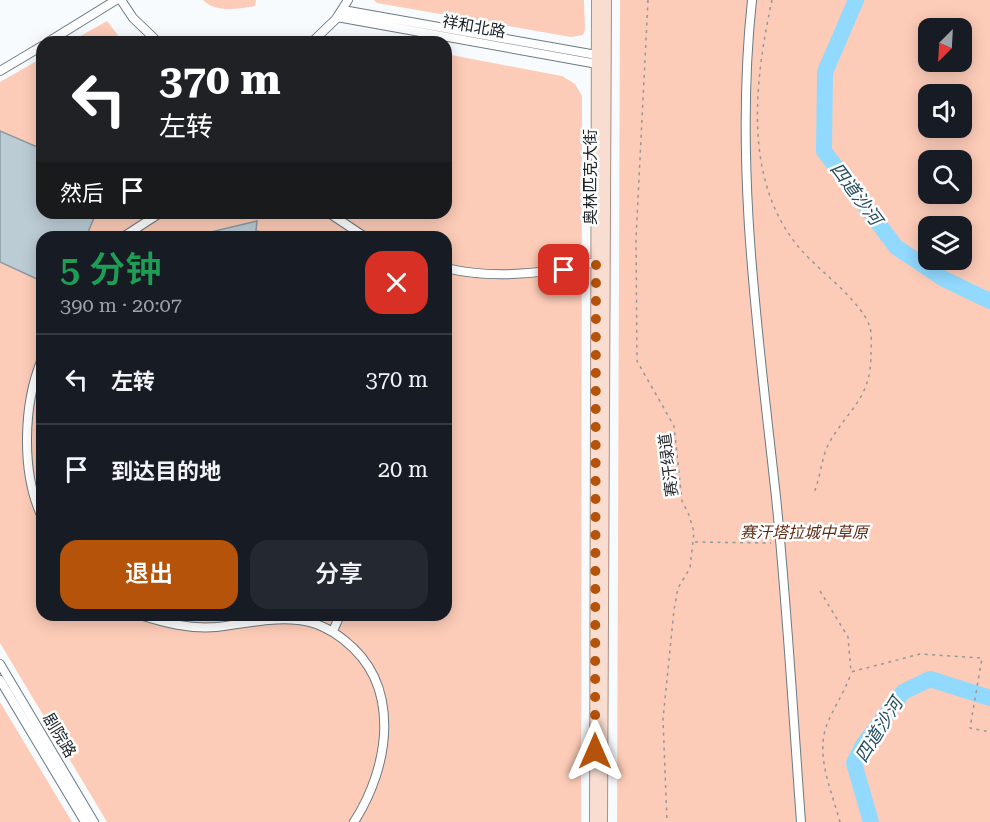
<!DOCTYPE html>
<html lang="zh">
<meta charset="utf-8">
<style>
:root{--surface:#171b24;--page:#242831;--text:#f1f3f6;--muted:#9ea1a6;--line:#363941;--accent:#b45309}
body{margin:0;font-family:"Roboto Serif","Noto Sans SC",serif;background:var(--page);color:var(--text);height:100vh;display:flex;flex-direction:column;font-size:22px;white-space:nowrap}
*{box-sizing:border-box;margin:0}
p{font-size:20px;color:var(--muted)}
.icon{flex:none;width:33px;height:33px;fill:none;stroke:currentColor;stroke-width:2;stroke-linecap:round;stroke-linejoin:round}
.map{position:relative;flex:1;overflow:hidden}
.side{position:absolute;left:36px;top:231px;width:416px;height:390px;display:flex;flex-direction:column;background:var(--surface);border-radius:18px;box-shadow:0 3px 15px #0003}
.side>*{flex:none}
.guide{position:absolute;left:36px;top:36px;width:416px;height:183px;border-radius:18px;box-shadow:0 3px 15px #0003;background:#202124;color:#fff;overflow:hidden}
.needle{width:39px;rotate:204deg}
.controls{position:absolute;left:918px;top:18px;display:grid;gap:12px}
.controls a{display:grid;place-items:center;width:54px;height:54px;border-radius:12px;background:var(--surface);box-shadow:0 3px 15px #0003;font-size:30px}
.pin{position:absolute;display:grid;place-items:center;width:51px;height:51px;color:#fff;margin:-26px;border-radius:12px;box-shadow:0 3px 9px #0006}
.me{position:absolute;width:66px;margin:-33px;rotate:0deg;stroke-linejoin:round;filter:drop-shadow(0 0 4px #0008)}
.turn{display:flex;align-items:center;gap:21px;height:126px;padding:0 24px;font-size:27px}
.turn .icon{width:78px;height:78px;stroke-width:2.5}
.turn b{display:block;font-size:42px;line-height:51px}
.then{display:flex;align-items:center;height:57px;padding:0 24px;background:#0003;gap:12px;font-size:22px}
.round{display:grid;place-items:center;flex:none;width:63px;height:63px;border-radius:18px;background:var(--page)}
.overview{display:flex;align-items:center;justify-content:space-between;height:102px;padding:0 24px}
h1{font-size:36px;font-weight:600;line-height:45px;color:#1e9e55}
.cta{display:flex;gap:12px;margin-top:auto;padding:12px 24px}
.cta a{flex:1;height:69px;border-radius:18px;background:var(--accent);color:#fff;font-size:24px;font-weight:600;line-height:69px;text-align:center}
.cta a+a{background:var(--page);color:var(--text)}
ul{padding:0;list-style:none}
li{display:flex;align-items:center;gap:18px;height:90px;padding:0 24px;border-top:2px solid var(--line)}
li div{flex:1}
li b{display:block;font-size:22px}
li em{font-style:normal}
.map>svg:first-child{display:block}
.green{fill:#fdccb8;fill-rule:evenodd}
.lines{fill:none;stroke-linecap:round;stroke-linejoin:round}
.river{stroke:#91d9fe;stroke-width:16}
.building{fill:#bcccd5;stroke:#8b9aa3;stroke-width:1.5}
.minor-casing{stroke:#6b7a82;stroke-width:10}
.major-casing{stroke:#ab8e82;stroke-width:12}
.path{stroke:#93989b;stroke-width:1.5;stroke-dasharray:3 4.5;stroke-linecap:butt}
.minor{stroke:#fff;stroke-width:8}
.major{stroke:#faddd1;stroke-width:10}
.route{stroke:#b45309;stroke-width:10;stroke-dasharray:0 18}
.labels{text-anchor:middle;stroke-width:5;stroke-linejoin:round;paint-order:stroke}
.street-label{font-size:16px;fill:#1d2327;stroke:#fff}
.park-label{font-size:16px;font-style:italic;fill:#5e2a11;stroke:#fff}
.water-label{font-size:18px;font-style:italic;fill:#254e61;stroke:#fff}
</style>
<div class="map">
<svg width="990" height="822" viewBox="0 0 990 822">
<rect width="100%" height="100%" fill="#f8fbfd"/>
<path class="green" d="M203,0H256L255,6C239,9 215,13 203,0Z
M374,0H584L585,29L583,35L571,37L377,3Z
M620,0H990V822H617ZM928,28H962V62H928ZM928,94H962V128H928ZM928,160H962V194H928ZM928,226H962V260H928Z
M107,21L123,42H70Z
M446,54L562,76L575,84L582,96L581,822H107L0,643V82L42,58V213H446ZM42,237H446V615H42Z
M0,702L72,822H0Z"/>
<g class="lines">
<path class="river" d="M856,0L825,72L824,151L896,247L944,279L990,301
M871,822L854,763L863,745L903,692L930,679L990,698"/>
</g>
<path class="building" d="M0,131L42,149V213H96L86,237H42V274L39,280L0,262Z
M257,221L256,231L269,233V237H202V234Z"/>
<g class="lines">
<defs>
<path id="minor" d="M121,0L133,18L158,42
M752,0C734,166 758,332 776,497C787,605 793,713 801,822
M343,10L602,56
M337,17L603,65
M48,42L116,0
M312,42L336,19L348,0
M0,71L42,46
M329,213L365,237
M123,237L160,213
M446,268C494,280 549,273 596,262
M42,359C23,404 21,473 42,517
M140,615C165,623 189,629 216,627C243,624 271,617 298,620C314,621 332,630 344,640C402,685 390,766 354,822
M333,631L340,615
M0,664L94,822
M0,680L85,822"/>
<path id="major" d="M595,822L597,0
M602,822L606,0"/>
</defs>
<use href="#minor" class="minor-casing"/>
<use href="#major" class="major-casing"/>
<path class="path" d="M648,0L636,238L637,361L674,426L682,501L689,515L694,532L690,568L678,588L674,610L663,719L667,822
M772,0C754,83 742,185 803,252C822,273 861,301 870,327C872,335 871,346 871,354C871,399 849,408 829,443C821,458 821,477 813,495
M695,542L771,543
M820,591L848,637L851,672L920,654L982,658L970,728L990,732
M840,822C832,792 816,758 826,727C833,708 845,692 851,673"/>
<use href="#minor" class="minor"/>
<use href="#major" class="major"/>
</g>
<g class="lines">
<path class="route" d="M564,270L596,262L595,751"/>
</g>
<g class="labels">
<g class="street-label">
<text transform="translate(474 26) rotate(10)" y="6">祥和北路</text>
<text transform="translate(590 177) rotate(-90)" y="6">奥林匹克大街</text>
<text transform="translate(668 465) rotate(-97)" y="6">赛汗绿道</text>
<text transform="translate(60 735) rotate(59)" y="6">剧院路</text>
</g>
<g class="park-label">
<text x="804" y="538">赛汗塔拉城中草原</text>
</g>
<g class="water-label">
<text transform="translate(856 194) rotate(53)" y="6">四道沙河</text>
<text transform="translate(879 730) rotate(-58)" y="6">四道沙河</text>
</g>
</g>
</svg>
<div class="controls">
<a><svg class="needle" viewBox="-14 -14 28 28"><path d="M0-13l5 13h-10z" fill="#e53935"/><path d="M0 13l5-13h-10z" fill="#9ea1a6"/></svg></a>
<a><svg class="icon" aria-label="sound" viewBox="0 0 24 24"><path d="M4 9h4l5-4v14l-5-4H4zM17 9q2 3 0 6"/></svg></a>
<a><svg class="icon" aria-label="search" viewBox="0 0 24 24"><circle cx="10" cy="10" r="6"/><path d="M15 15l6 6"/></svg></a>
<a><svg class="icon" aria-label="layers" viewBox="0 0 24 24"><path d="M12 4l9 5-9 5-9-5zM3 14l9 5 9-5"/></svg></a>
</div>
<div class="pin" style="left:564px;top:270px;background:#d93025"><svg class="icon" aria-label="arrive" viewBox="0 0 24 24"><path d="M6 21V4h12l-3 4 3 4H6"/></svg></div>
<svg class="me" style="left:595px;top:751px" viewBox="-20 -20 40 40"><path d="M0-17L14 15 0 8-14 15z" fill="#b45309" stroke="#fff" stroke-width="4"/></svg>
<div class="guide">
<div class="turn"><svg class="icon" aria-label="left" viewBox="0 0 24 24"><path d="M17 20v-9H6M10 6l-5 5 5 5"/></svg><div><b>370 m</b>左转</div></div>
<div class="then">然后<svg class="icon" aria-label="arrive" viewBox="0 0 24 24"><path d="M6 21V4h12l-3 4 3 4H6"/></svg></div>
</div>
<section class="side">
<div class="overview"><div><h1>5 分钟</h1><p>390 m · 20:07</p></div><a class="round" style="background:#d93025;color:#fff"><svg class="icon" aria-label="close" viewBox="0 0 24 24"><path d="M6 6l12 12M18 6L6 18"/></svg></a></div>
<ul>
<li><svg class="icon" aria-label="left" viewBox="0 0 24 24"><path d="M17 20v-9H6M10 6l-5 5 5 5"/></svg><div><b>左转</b></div><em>370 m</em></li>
<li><svg class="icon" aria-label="arrive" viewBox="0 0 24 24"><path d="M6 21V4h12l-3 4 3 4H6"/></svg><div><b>到达目的地</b></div><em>20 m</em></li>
</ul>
<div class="cta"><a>退出</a><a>分享</a></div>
</section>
</div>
